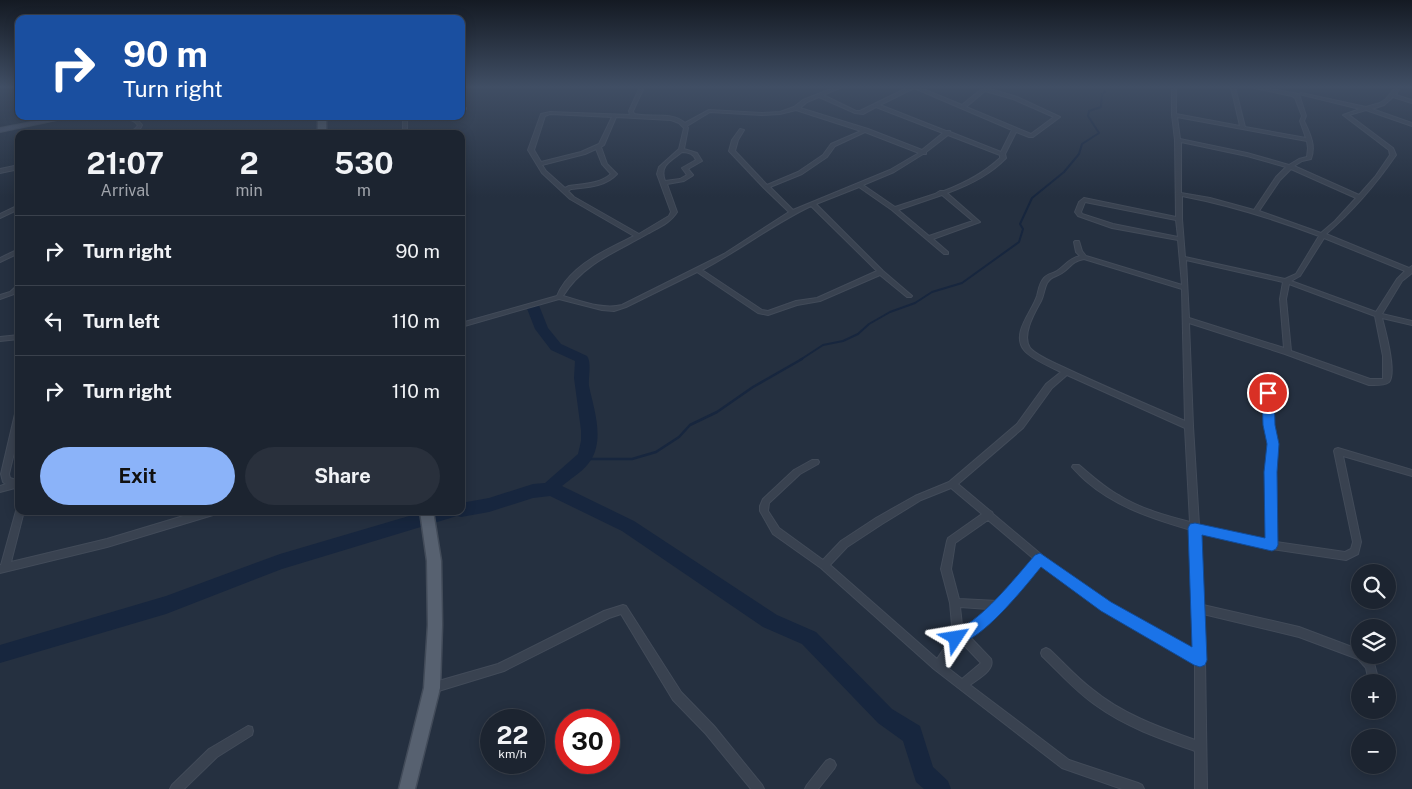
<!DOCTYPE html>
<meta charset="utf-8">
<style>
:root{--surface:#1c2430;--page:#29303c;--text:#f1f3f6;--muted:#a0a4ab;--line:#3a414c;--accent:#8bb3f9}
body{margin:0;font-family:"Public Sans",sans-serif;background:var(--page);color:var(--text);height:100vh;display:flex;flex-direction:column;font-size:19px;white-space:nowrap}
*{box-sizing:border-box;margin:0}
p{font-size:16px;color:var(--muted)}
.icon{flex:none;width:28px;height:28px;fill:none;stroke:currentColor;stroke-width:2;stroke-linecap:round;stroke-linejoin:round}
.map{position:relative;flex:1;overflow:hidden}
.details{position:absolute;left:15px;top:130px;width:450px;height:385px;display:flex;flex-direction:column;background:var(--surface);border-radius:10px;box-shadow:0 2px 12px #0003,0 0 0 1px var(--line)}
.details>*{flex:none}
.banner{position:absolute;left:15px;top:15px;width:450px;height:105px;border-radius:10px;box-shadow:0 2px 12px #0003,0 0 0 1px var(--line);background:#1a4fa0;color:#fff;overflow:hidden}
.tools{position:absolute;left:1351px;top:564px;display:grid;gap:10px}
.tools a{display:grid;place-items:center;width:45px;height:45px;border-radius:50%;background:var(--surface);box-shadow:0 2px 12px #0003,0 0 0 1px var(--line);font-size:25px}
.speed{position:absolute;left:480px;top:709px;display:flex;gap:10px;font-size:25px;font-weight:700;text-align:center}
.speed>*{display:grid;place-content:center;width:65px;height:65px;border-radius:50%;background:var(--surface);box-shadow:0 2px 12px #0003,0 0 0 1px var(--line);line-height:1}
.speed small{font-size:12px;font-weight:400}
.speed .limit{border:8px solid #d22;background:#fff;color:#111}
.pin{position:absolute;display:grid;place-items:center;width:42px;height:42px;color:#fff;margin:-21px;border:2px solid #fff;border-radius:50%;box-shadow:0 1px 5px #0007}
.me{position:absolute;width:55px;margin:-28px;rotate:57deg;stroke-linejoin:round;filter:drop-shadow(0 0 4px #0008)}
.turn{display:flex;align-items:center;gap:18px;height:105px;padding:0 25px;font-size:22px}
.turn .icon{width:65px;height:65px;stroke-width:2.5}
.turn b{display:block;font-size:35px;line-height:42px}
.eta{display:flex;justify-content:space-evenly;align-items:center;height:85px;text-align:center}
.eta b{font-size:30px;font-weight:700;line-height:35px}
.action{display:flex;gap:10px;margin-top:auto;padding:10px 25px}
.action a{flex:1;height:58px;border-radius:30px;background:var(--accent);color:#111;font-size:20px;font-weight:700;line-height:58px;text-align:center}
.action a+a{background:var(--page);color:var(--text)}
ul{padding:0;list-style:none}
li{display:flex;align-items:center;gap:15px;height:70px;padding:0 25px;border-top:1px solid var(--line)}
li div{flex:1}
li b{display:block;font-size:19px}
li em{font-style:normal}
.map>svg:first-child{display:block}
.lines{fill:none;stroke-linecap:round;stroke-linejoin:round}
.stream-far1{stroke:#17263e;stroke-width:2}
.stream{stroke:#17263e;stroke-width:2.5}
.river{fill:#17263e;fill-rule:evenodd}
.street-casing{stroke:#424b59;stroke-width:2}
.secondary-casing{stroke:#424b59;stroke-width:2}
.primary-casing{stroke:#424b59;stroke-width:3}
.street{fill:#394250;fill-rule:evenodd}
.secondary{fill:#475063;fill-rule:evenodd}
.primary{fill:#576170;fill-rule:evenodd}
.route{fill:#1a73e8;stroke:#114b97}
</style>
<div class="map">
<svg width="1412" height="789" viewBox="0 0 1412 789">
<rect width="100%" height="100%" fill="#253040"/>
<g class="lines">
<path class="stream-far1" d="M800,360L823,345L843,341L858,334L869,324L890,312L915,303L932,292L962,283L1019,242L1023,229L1020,224L1032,198L1064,172L1079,154L1082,144L1099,133L1088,116L1089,111L1101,107L1102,94L1105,92V87"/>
<path class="stream" d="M584,459H632L656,452L679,437L690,425L717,412L753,387L802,359"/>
<path class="river" d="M533,302L538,303L548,328L561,344L587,356C592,363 588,377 589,386C594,410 606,442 588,464C581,473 570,479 562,486L634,521L777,615L816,632L892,709L920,726L933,767L948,781L951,789H924L916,782L903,741L878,723L802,644L763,627L622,531L550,496L533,498L489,512L461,517L457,516L282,569L166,614L0,663V645L166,596L280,554L426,511H461V503L489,498L533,484L545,483L578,454L581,441V430L574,378L575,361L551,350L535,329L526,306Z"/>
<defs>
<path id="street" d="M640,87H644L633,111L634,114C650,118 672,111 685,123L709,110L762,113L780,112L794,107L803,100L836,87H842L823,95L856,111H860L909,87H918L962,105L984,87H988L987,88L1017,97L1060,117L1033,137H1029L1016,132L1005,154L1006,158C990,175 969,185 947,193L980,222L933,239L948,252V254H944L892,210L859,187L816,204L883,271L911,295L912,296L911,297H907L880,275L820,301L797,305L768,315L758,313L697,272L626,307L614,311L602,310L559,299L461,327V323L557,296C559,291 562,286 565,282C582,260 610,248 634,236L570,199L542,173L528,150L541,114L550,112L630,115L629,111ZM914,88L1012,130L1001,152L950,132V131H946L880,105ZM985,91L1013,99L1054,117L1031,134L966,107ZM819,97L855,113L863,114L876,107L943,133L922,150L868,129L800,108L807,102ZM796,110L861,131L831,144L823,155L798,172L767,185L735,151L738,140L744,130L740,129L732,140L729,151L764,188L789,212L724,254L622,305C603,310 581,301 563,296C583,263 618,251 649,233C660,227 671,222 677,212L667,184L684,181L692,176L693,175L688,169L702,161L697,153L684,149L688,128L687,126L710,112L762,115L780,114ZM550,114L612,117L599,144L581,152L541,162L534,150L545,116ZM616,117L671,120L679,123L684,128L679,149L659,167L657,174L671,212L669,216L639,234L574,197L568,191L571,189C587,187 605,187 617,174L607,164L601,147L604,145ZM865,132L919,153L890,170L793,210L770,187L802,174L827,157L835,146ZM948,135L1000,155V158C984,173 965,183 944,191H940L935,194L895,207L863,185L894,172L923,154H926V152ZM596,149L602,164L611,174C600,184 583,184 569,186L565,188L546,171L542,165L585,154ZM682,152C688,152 694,154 696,160L682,168L687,175L680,179L665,181C659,165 671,161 682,152ZM942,195L973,221L929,236L898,210ZM811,206L877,271L817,298L796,301L768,311L762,310L702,270C740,250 773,224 811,206Z
M1172,87H1176V114L1240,126L1231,87H1235L1245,127L1306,138L1300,121L1302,116L1295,98L1292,96L1250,87H1259L1299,94L1306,116L1304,121C1310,134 1316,145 1311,159L1302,161L1294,166L1359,195L1375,177L1390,155L1389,150L1343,115L1360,109L1299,94L1301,93L1366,107L1380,103L1386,99L1396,87H1400L1396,95L1412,100V103L1393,97L1384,105L1372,109L1412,123V126L1366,110L1349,115L1393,148L1396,155C1376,184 1353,211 1326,234L1409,268L1412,266V273L1402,281L1382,314L1412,321V325L1382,318C1385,329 1397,373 1389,382C1384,386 1374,385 1369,385L1285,354L1189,323L1193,426L1199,525L1267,540L1266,472L1269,444L1265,425L1264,393L1269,382L1272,381L1276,384L1272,393L1273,425L1277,444L1274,472L1276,542L1345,552L1351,549L1353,542L1334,451L1335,449L1338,448L1412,470V476L1343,456L1361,542L1358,554L1346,560L1272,549L1200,532L1203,605L1299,627L1360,650V655H1367L1374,663L1379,682H1369L1366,668L1358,659L1299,637L1203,614L1205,659L1207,789H1195V751C1161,739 1126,727 1097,706C1076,692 1060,673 1042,656L1041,653L1042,650L1046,648L1050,650C1064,663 1076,677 1092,689C1122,714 1159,727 1195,740V662L1103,609L1041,565L1003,608L970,637L991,659C995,670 979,678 970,685L1069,760L1138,783L1142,785L1144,789H1122L1062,768L934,669L821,568L773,534L760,511V506L763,499L794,470L812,460H818L819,462L818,464L800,474L769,503L768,511L779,528L823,560L841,541L876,518L915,496L949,482L1017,424L1046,384L1061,372C1051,367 1031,359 1024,350C1011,333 1032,312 1037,296C1039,289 1039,284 1044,278C1048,273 1053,274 1057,271C1066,265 1068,259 1080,256L1076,252L1074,242L1075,241H1079L1082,251L1086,256L1182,285L1178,240L1112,228L1078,216L1075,212L1079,202L1084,198L1176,217L1175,140L1172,115ZM1177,117L1307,141L1308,148L1307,157L1299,159L1289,165L1247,153L1180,139ZM1181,142L1247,156L1286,167L1276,177L1254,210L1210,198L1181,193ZM1291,169L1356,198L1335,221L1321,233L1259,211L1280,180ZM1182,196C1229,205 1274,219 1319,236L1296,274L1285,279L1185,257L1182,219ZM1085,202L1176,220L1178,237L1113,224L1082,214L1081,212ZM1324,238L1405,271L1397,279L1376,312L1291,281L1300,276ZM1084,259L1182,289L1185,421C1144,403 1103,386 1063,367C1054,363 1036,355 1030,348C1021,335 1035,312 1041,301C1044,295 1044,289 1047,283C1051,276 1056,277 1062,273C1071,267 1072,261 1084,259ZM1186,260L1283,282L1280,299L1284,348L1189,318ZM1289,284L1375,316L1383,356V379H1370L1291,351L1286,299ZM1067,375L1185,428L1190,522C1167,516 1141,509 1120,496C1105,488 1092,476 1079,465H1073L1072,467C1076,472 1081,476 1086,481C1116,507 1153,519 1191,530L1193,606L1192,608L1193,610L1195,651L1109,603L1043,556L993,514L992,512L989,510L958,484L1023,428L1052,388ZM951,488L982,514L948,538L947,541L941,569L950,603L952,625L956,633L953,635L937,659L830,565L847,547L882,524L921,500ZM988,520L1034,559L998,601L959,599L951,569L955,543ZM960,607L989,609L964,630L962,625ZM959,642H961L981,663L962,679L944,665Z
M461,108H466V109L461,110Z
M124,116C132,116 137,118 142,125C139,132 135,134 128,134L136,128L138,125L135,122Z
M403,116H407V134H403Z
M19,165V169L0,173V169Z
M19,205V209L0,218V214Z
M19,249V253L0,262V258Z
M19,284V290L14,294L0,299V295L10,292Z
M19,335V339L0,341V337Z
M19,411V432L9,474L10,478L19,481V489L15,488L0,492V486L6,484L3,482L1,474L15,414Z
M19,508V511H24L11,562L107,539L200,511H217L216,513L213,515L107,547L0,573V565H1L16,511Z
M623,605L626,606L681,692L714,726L762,785L764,789H751L706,734L673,700L621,614L609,618L504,671L432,693L428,692L427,688L428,684L498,664L604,611Z
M1374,710H1384L1383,717L1379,718L1375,717Z
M248,726L252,727L253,731L252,735L217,757L184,789H170L172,785L209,749Z
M830,759L834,761L836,765L834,769L818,789H805L807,785L826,761Z"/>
<path id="secondary" d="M62,116H76L0,132V128Z"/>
<path id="primary" d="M318,116H326V134H318Z
M420,511H433L441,561L442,625L440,688L415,789H399L424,688L428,625L427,561Z"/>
</defs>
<use href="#street" class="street-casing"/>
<use href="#secondary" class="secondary-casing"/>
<use href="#primary" class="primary-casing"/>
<use href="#street" class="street"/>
<use href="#secondary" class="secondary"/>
<use href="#primary" class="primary"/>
</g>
<linearGradient id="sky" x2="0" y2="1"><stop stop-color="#141a23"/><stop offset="0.44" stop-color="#404e64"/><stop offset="1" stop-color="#404e64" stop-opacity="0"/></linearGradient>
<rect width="1412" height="197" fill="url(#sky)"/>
<path class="route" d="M1268,389L1274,393L1275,425L1279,444L1277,472L1278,545L1276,549L1272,551L1202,535L1207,660L1205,665L1200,667L1194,665L1101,611L1041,567C1027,584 974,652 951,643L949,638L951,633C981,622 1014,579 1035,555L1040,553L1111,602L1192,647L1188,528L1190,524L1195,523L1265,538L1264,472L1267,444L1263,425L1262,393Z"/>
</svg>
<div class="tools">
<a><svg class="icon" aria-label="search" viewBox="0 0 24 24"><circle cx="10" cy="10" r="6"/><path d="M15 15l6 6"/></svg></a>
<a><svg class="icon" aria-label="layers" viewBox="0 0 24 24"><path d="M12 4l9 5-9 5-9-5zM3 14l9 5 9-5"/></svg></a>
<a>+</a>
<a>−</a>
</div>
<div class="speed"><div>22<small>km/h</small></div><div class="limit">30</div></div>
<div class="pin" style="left:1268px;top:393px;background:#d93025"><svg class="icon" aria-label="arrive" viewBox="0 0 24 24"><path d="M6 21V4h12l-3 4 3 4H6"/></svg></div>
<svg class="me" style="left:956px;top:638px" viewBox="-20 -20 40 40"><path d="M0-17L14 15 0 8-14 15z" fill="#1a73e8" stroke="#fff" stroke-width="4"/></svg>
<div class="banner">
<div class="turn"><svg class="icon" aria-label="right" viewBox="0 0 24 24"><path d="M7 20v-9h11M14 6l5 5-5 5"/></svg><div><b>90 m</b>Turn right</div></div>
</div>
<section class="details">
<div class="eta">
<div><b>21:07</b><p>Arrival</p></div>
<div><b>2</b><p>min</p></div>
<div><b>530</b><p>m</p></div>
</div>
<ul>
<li><svg class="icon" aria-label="right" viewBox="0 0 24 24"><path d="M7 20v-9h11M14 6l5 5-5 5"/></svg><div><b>Turn right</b></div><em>90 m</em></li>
<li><svg class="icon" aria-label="left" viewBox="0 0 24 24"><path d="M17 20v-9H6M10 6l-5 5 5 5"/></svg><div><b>Turn left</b></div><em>110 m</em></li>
<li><svg class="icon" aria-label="right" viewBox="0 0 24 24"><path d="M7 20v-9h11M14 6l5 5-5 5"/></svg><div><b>Turn right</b></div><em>110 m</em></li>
</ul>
<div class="action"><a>Exit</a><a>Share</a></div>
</section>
</div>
